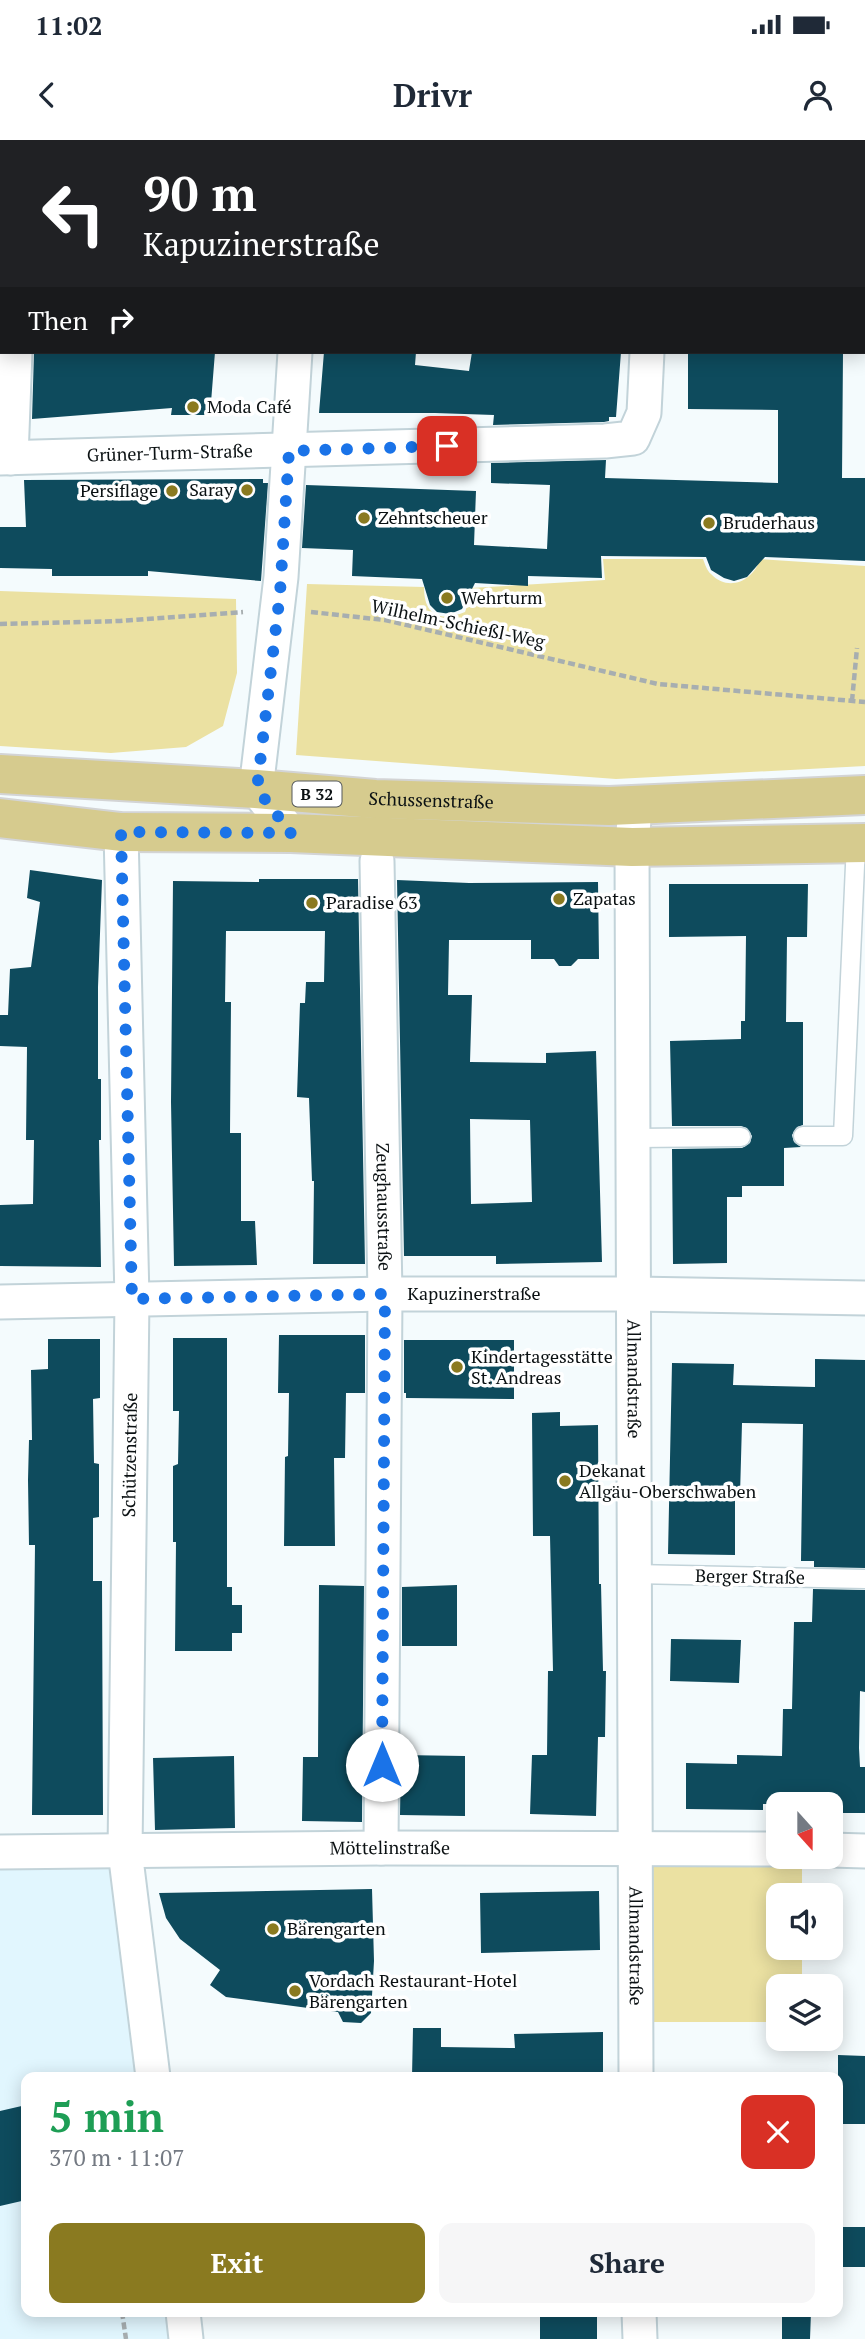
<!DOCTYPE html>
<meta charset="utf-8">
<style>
:root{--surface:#fff;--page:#f6f6f7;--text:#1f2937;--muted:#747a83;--accent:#8a7a20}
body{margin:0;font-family:"PT Serif",serif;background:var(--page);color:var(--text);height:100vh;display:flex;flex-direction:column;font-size:26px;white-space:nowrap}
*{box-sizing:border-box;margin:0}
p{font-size:23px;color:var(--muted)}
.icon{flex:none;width:38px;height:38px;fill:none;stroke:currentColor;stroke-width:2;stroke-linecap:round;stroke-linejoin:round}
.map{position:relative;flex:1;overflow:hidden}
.panel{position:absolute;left:21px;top:1932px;width:822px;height:245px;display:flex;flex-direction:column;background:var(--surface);border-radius:14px;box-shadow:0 4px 18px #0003}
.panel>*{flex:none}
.hud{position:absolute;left:0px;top:0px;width:866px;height:214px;box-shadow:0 4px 18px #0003;background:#202124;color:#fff;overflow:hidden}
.needle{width:46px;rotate:159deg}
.buttons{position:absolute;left:766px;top:1652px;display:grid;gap:14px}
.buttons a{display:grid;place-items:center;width:77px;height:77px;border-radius:14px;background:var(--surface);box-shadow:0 4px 18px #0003;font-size:35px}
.pin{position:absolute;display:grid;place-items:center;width:60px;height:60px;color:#fff;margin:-30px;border-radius:14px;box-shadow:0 4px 10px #0006}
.me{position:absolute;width:77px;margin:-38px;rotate:0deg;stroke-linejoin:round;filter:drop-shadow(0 0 5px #0008)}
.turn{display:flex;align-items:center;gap:24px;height:147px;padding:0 28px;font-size:32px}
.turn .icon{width:91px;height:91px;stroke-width:2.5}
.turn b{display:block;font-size:49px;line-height:60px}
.then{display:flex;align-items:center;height:66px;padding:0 28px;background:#0003;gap:14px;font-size:26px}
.round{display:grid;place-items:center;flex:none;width:74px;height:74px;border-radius:14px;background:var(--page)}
.headline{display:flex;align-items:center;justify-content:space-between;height:119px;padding:0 28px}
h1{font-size:42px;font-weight:800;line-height:52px;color:#1e9e55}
.primary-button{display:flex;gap:14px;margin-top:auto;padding:14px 28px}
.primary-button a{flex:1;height:80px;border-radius:14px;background:var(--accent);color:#fff;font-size:28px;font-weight:800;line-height:80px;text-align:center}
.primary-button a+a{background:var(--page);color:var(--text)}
.status{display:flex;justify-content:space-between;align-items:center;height:49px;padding:0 35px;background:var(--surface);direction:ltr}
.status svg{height:19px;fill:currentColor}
header{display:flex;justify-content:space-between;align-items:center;height:91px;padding:0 28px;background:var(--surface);font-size:32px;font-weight:800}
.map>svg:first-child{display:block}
.built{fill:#e1f6fe}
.green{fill:#ebe1a2}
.building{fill:#0e4b5d;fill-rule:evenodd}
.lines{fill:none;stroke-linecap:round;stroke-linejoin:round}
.lane-casing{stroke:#c2d3d9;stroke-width:21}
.street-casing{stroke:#c2d3d9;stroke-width:37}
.primary-casing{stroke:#d3d4d5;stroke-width:42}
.path{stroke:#a7aeb0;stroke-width:4.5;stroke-dasharray:7 3.5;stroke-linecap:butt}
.lane{stroke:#fff;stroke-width:18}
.street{stroke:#fff;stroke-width:33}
.primary{stroke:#d6cb8e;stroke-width:38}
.route{stroke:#1a73e8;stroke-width:12;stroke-dasharray:0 21.6}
.poi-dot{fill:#8a7a20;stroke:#fff;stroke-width:2.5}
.labels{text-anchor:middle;stroke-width:7;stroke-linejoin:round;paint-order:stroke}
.shield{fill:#fff;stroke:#54585a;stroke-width:2}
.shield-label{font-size:16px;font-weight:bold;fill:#0b1113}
.poi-label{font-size:18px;fill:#0b1113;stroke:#fff;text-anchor:start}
.street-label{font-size:18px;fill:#0b1113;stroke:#fff}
</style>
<div class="status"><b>11:02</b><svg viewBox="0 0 49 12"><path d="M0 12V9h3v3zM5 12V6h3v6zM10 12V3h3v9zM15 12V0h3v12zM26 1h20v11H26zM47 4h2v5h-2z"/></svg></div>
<header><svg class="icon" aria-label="back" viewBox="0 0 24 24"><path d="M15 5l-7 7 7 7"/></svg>Drivr<svg class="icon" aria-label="person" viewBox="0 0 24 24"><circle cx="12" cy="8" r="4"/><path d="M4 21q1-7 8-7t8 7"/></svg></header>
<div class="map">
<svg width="865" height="2199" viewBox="0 0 865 2199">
<rect width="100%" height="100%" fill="#f4fbfd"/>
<path class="built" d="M125,1711L153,1937H26V2172H183L186,2199H0V1712Z"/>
<path class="green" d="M603,419H703C705,424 707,431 711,434C729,453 754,440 760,419L865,426V626L616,639L296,615L307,444L424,447C424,476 440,482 465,472L470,458V448L605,440Z
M0,451L236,459L237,533L223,586L186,607L111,613L0,606Z
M637,1710L802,1717V1755H779V1808H802V1846H779V1882H637Z"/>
<path class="building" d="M34,212H215L210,275H171L172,268L32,279Z
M324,212H416L415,225L469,231L472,212H621L616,277H609V281L604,282L493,285L494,275L435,273H319Z
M688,212H843L842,338H865V421L765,417L747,437L734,441L724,438L711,430L706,417L601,416L602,438L528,436V446L475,443L462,469L450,474L437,472L430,465L422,439L352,436L353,410L302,408L306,345L476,351L474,405L547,409L550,345L491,343V323L606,320L605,338L778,343V270L688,269Z
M263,339V343H268L261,441L148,431V436H52V429L0,428V387H26L24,340Z
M30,730L102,740L98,847V939H101V1000H99L101,1127L0,1126V1065L33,1064L34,1000H26L27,907L0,906V875H8L10,829L31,827L40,762L27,758Z
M259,739H358L365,1124H313L314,1041H312L309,958L297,957L300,863H305L306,842H324L325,791H226L225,862H231L230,993H241V1081H255L257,1125L174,1126L171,962L173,741L259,742Z
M397,740L469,743L598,742L599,819H578L571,826H559L554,819H531V800H449L448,855H472L470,922L546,923V913L596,911L602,1122L496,1124V1116H404ZM470,979L530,980L532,1062L471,1064Z
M669,744H808L807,797H787L786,882H803V985L797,987L792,995L794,1002L801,1007L784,1008V1046H742V1057H727V1123L673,1124L672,1009L742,1008L750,1003L752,996L747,988L741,986H672L670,901L741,899V881H745L746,796L669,797Z
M279,1195H365V1253H346L345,1318H334L335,1406H284L285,1317L288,1316L289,1253H278Z
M173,1198H227V1447H232V1465H242V1493H232V1511H175L176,1402H173V1326L178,1324L179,1271H173Z
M48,1199H100V1258L93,1259L94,1323L99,1324V1377L93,1378V1441H102L103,1675H32L35,1405H29L28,1340L29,1300H32L31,1230L48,1229Z
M404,1200H514V1259L406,1258V1253H404Z
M815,1219L865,1220V1428L814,1427V1421H801L803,1284L742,1283L740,1355H735V1415L668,1414L672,1223L734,1224L733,1245L815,1247Z
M560,1272V1286L598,1285L599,1444H601L603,1531H606L605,1597H598L596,1676L530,1674L532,1615H547L548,1531H553L550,1396H533L532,1273Z
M319,1445L364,1446L362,1682L302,1681L303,1617H318Z
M457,1445V1506H402V1447Z
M813,1449L865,1450V1552L860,1551L859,1608L860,1627H865V1673H831V1664H763V1670L686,1669V1623L737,1624V1615L782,1616L783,1569H792L794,1482H812Z
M671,1499L741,1500L739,1543L670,1541Z
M401,1615L465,1616V1676L400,1675Z
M234,1616L235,1688L155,1690L153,1618Z
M372,1749L374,1821L371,1873L361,1883L343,1882L338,1872L226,1857L210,1845L220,1830L180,1799L166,1778L159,1753Z
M599,1751L600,1810L481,1813L480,1753Z
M413,1888H441V1907L515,1908L514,1894L603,1892V1937H412Z
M838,1915L865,1916V1984H838Z
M26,1965V2060L0,2066V1971Z
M838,2087H865V2127H838Z
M540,2172H597V2199H540Z
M782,2172H811L810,2199H782Z"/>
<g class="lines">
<defs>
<path id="lane" d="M864,101H865
M803,996H843L856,703
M635,998L741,997
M634,1434L865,1439"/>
<g id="street">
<path d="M18,0L19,2"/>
<path d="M290,2L297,0"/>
<path d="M657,2V0"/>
<path d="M0,18H2"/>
<path id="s1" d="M0,318L605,301L633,298L644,273L647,212"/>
<path d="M11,318L15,212"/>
<path id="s2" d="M635,665L632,707L636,1937"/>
<path d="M121,692L132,1159L125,1711L153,1937"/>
<path d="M291,693L256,649L281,437L295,212"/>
<path id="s3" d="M377,721L385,1154L381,1708"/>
<path id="s4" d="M0,1162L385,1154H635L865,1158"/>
<path d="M831,1710L865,1711"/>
<path id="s5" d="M0,1712L381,1708L779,1709"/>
<path d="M183,2172L186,2199"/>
<path d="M639,2172L640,2199"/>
</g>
<g id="primary">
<path id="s6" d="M0,634L256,649L375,659L609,666L865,655"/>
<path d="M0,678L121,692L291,693L632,707L865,703"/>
</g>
</defs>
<use href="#lane" class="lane-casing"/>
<use href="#street" class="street-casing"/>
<use href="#primary" class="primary-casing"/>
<path class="path" d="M311,472L385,480L658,544L865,562
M0,484L120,481L243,472
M852,561L857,508
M122,2172L126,2199"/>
<use href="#lane" class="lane"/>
<use href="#street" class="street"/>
<use href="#primary" class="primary"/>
</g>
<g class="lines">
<path class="route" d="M382,1625L385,1154L132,1159L121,692L291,693L257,649L280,453L289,311L447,306"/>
</g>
<g class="poi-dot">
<circle cx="193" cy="267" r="7"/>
<circle cx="247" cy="350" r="7"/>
<circle cx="172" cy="351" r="7"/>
<circle cx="364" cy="378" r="7"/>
<circle cx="709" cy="383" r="7"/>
<circle cx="447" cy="458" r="7"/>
<circle cx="559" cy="759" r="7"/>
<circle cx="312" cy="763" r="7"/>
<circle cx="457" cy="1227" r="7"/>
<circle cx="565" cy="1341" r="7"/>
<circle cx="273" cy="1789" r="7"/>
<circle cx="295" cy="1851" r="7"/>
</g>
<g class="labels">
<rect class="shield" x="292.5" y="641.5" width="49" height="25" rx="5"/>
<g class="shield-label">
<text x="317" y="660">B 32</text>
</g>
<g class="poi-label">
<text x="207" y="273">Moda Café</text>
<text x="233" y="356" text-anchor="end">Saray</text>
<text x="158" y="357" text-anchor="end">Persiflage</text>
<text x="378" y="384">Zehntscheuer</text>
<text x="723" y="389">Bruderhaus</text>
<text x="461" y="464">Wehrturm</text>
<text x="573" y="765">Zapatas</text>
<text x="326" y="769">Paradise 63</text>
<text x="471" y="1223">Kindertagesstätte<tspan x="471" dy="21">St. Andreas</tspan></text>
<text x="579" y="1337">Dekanat<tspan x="579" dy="21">Allgäu-Oberschwaben</tspan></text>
<text x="287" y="1795">Bärengarten</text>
<text x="309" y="1847">Vordach Restaurant-Hotel<tspan x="309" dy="21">Bärengarten</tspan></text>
</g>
<g class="street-label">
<text dy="6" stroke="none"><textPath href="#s1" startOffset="170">Grüner-Turm-Straße</textPath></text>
<text transform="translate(458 484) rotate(12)" y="6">Wilhelm-Schießl-Weg</text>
<text dy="6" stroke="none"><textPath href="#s6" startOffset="432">Schussenstraße</textPath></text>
<text dy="6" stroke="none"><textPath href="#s3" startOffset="346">Zeughausstraße</textPath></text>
<text dy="6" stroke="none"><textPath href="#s4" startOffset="474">Kapuzinerstraße</textPath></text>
<text dy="6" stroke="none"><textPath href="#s2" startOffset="574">Allmandstraße</textPath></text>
<text transform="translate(130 1315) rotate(-89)" y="6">Schützenstraße</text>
<text transform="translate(750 1437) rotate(1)" y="6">Berger Straße</text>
<text dy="6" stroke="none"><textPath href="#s5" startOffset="390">Möttelinstraße</textPath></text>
<text dy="6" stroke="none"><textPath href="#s2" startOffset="1141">Allmandstraße</textPath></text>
</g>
</g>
</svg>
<div class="buttons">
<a><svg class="needle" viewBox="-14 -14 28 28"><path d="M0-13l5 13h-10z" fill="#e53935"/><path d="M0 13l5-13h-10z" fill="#747a83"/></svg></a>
<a><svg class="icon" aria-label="sound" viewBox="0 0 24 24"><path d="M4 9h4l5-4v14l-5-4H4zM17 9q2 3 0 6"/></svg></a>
<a><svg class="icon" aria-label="layers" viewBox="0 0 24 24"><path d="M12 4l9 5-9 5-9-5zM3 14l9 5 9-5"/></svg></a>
</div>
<div class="pin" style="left:447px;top:306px;background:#d93025"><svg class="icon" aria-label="arrive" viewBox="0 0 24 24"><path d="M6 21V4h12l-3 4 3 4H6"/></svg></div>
<svg class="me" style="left:382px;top:1625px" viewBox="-20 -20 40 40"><circle r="19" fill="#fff"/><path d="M0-13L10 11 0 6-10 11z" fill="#1a73e8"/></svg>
<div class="hud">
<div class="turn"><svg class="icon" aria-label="left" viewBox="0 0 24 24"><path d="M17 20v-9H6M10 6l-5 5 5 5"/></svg><div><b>90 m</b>Kapuzinerstraße</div></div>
<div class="then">Then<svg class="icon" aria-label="right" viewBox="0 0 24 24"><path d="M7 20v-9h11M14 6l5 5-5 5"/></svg></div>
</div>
<section class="panel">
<div class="headline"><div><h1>5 min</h1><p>370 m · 11:07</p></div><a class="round" style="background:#d93025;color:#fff"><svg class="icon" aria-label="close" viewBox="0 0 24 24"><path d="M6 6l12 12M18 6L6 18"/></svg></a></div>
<div class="primary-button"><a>Exit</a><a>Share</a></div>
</section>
</div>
